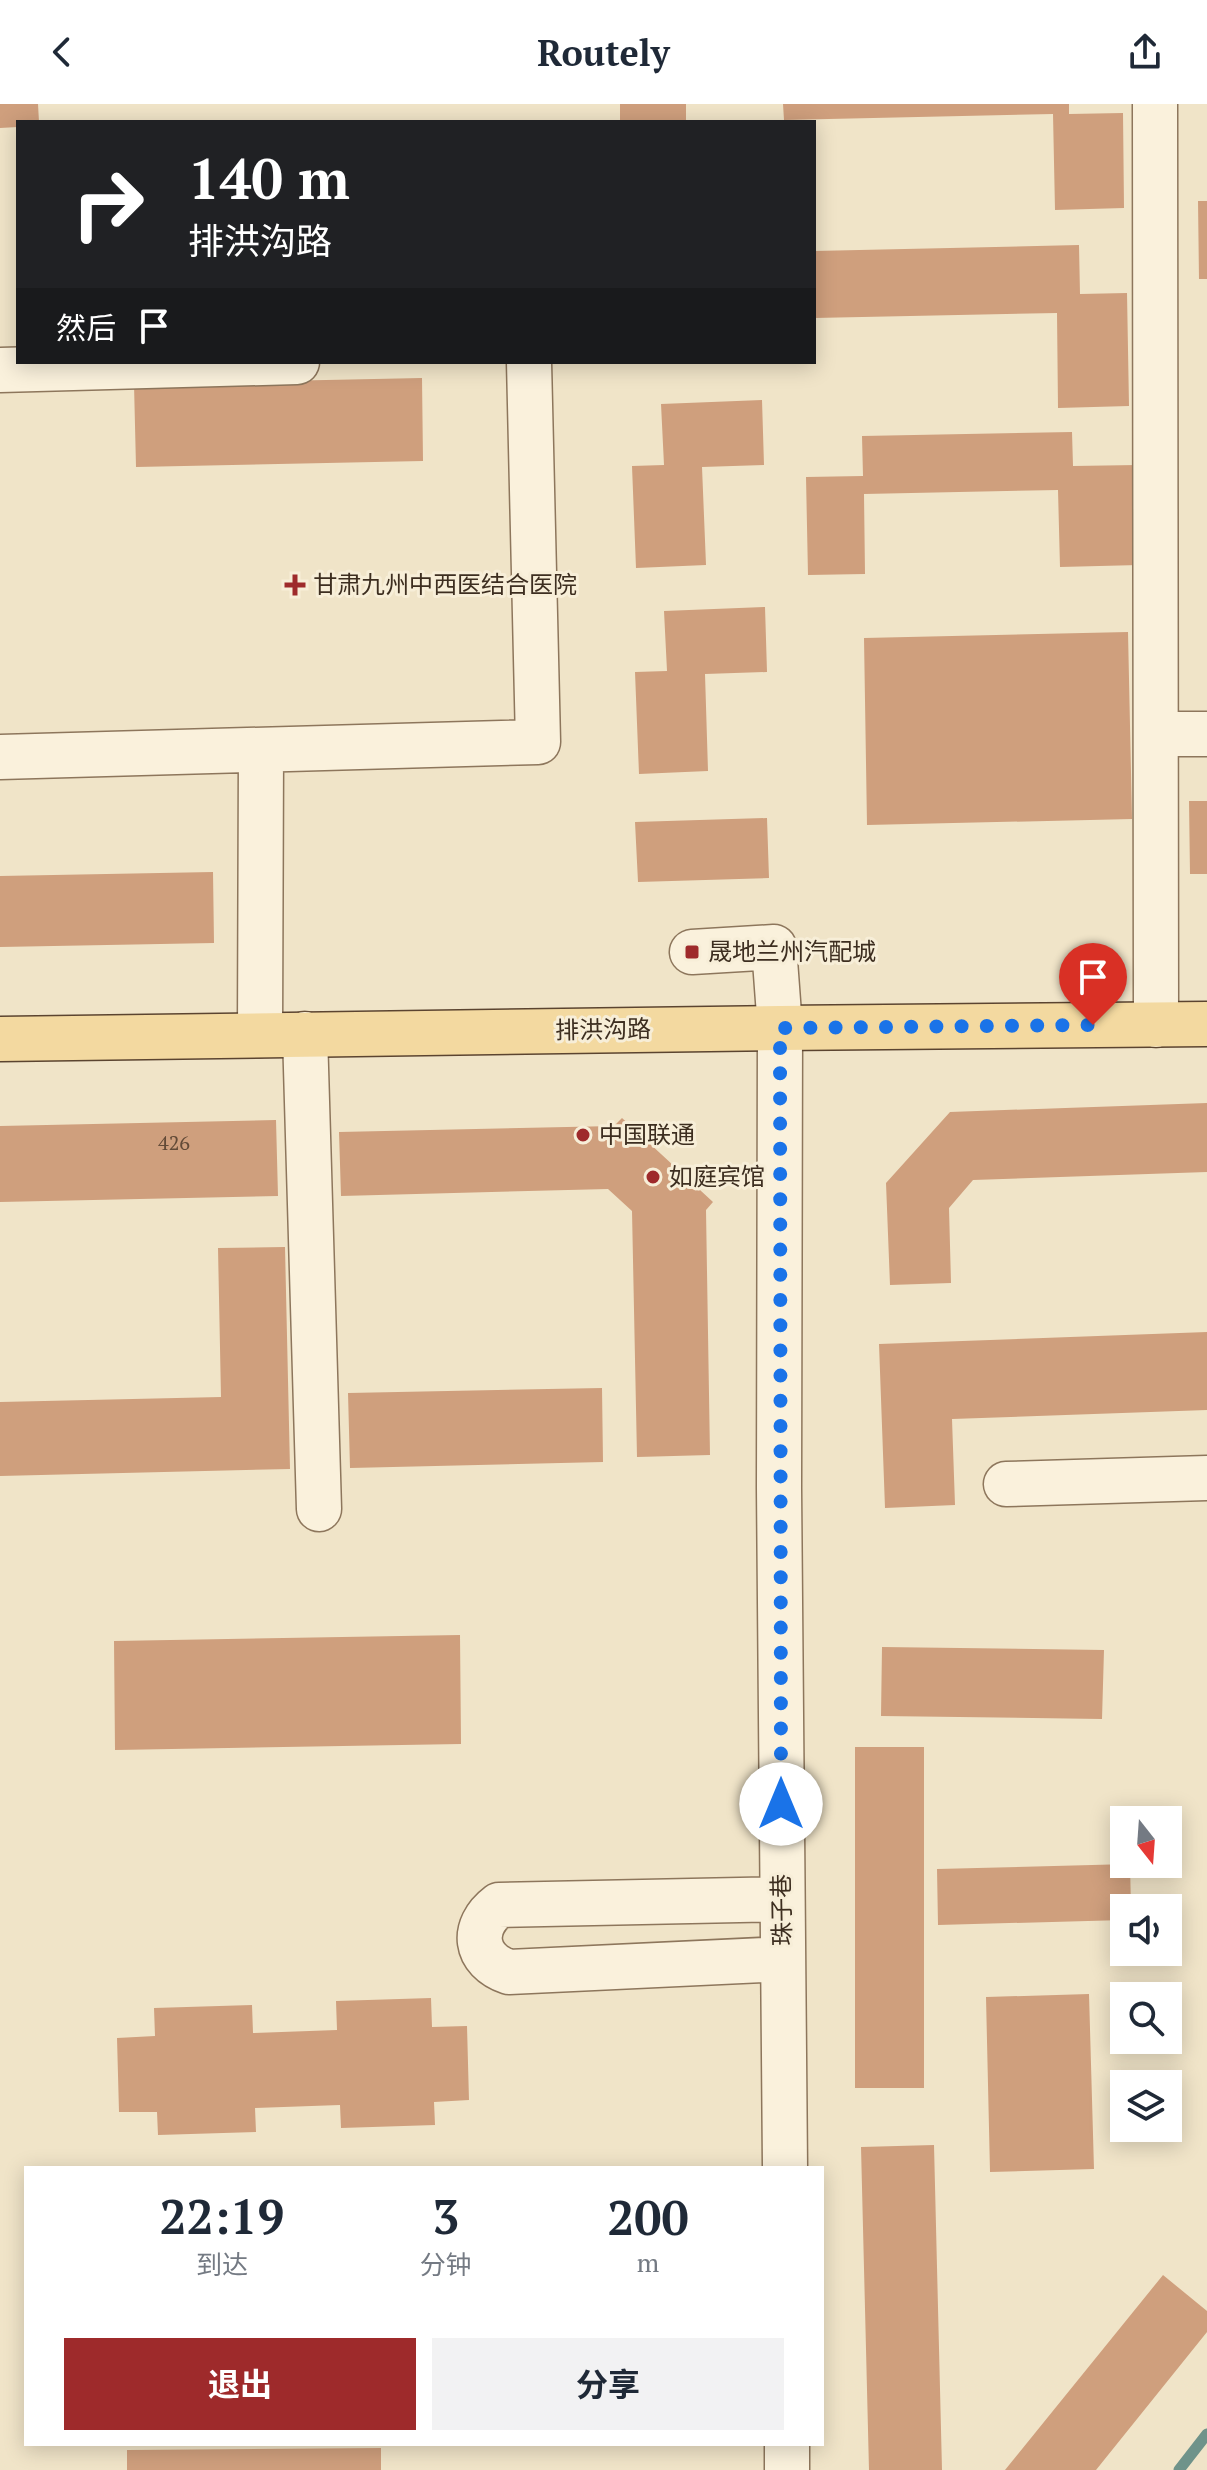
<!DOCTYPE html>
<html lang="zh">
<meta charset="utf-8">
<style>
:root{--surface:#fff;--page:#f2f2f3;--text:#1f2937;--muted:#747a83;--accent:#9e2a2b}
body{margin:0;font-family:"PT Serif","Noto Sans SC",serif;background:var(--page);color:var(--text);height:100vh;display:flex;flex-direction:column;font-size:30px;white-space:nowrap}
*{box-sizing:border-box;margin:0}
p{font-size:26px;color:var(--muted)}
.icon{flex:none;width:44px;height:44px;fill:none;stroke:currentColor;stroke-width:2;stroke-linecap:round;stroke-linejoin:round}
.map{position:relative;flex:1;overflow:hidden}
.side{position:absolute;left:24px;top:2062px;width:800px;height:280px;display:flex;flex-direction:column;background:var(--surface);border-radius:0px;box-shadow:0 4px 20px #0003}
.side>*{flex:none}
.guide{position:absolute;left:16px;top:16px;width:800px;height:244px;border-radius:0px;box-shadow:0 4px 20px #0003;background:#202124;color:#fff;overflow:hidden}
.needle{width:52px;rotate:163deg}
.controls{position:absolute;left:1110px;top:1702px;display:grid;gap:16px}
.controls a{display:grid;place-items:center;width:72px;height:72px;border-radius:0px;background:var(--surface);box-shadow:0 4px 20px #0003;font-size:40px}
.pin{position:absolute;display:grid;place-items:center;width:68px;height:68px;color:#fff;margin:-82px -34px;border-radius:50% 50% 50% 0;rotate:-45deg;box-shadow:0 0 8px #0007}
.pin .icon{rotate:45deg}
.me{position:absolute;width:88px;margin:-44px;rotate:0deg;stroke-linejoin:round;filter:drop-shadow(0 0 6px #0008)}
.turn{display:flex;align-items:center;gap:28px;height:168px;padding:0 40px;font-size:36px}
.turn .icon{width:104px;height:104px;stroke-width:2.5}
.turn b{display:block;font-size:56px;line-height:68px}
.then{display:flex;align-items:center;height:76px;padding:0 40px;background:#0003;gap:16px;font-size:30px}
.eta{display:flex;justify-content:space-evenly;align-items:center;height:136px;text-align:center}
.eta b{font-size:48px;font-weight:700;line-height:56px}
.action{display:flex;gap:16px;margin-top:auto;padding:16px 40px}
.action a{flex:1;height:92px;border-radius:0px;background:var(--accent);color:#fff;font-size:32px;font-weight:700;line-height:92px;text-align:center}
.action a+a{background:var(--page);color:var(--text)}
header{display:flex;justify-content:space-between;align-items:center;height:104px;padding:0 40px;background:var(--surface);font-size:36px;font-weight:700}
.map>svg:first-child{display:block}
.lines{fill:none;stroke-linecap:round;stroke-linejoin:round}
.stream{stroke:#6f938a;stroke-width:11}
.building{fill:#cf9f7d}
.minor-casing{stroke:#8d765c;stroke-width:47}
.major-casing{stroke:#5b4430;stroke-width:47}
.minor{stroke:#faf1dc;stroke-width:44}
.major{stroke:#f3d9a0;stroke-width:44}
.route{stroke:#1a73e8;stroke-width:14;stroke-dasharray:0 25.2}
.poi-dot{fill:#9e2a2b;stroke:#f7eed8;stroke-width:3}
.labels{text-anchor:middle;stroke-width:6;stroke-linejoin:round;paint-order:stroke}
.number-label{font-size:20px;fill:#624a37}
.poi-label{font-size:24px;fill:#3d2e20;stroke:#f7eed8;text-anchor:start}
.street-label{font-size:24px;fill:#3d2e20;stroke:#f7eed8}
</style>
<header><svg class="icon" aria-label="back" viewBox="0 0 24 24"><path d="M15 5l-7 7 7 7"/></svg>Routely<svg class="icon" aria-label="share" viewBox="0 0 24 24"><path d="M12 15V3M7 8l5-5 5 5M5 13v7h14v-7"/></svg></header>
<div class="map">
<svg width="1207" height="2366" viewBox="0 0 1207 2366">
<rect width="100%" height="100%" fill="#f0e4c8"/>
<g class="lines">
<path class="stream" d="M1179,2366L1207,2330"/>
</g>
<path class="building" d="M0,0H38L39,18H18V23L0,24Z
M620,0H686V18H620Z
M783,0H1069V10L1123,9L1124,104L1055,106L1053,10L784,16Z
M1198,97H1207V175H1199Z
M1079,141L1080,190L1127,189L1129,302L1058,304L1057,209L814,214V147Z
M422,274L423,357L136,363L134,280Z
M762,296L764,361L702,363L706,461L636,464L632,362L664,361L661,300Z
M1072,328L1073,362L1137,361L1139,461L1060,463L1058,386L864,390L865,470L808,471L806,373L863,372L862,332Z
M765,503L767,568L705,570L708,667L639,670L635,568L667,567L664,507Z
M1128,528L1132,715L867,721L864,534Z
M1189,697H1207V770H1190Z
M767,714L769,774L638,778L635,718Z
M213,768L214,839L0,843V772Z
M1207,999V1068L973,1076L949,1104L951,1179L890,1181L886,1079L950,1008Z
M622,1014L713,1098L706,1106L710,1351L637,1353L632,1107L608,1085L341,1092L339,1028L614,1022Z
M276,1016L278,1092L0,1098V1022Z
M285,1143L290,1365L0,1372V1298L221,1293L218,1144Z
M1207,1228V1306L952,1315L955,1401L885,1404L879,1240Z
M602,1284L603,1358L350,1364L348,1289Z
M460,1531L461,1640L115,1646L114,1537Z
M882,1543L1104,1546L1102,1615L881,1612Z
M855,1643H924V1984H855Z
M1130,1760L1131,1804H1124V1816L938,1821L937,1765Z
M1089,1890L1094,2065L990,2068L986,1893Z
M431,1894L432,1923L467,1922L469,1996L434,1998L435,2021L341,2024L340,2001L255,2004L256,2028L158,2031L157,2008H119L117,1934L155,1932L154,1904L252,1901L253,1929L337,1926L336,1897Z
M934,2041L942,2366H869L861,2043Z
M1163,2171L1207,2207V2228L1096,2366H1005Z
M381,2344V2366H127V2346Z"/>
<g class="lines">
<defs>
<path id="minor" d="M1155,0L1156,921
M0,266L297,258
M1156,630H1207
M0,653L538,638L529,258
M692,848L774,843L780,924L779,1384L785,2064
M305,930L319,1405
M260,931L261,646
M1006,1380L1207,1374
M782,1795L499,1801C470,1823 474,1856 509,1868L783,1855
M787,2340V2366"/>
<path id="major" d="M0,935L780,924L1207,920"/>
</defs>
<use href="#minor" class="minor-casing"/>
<use href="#major" class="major-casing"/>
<use href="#minor" class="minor"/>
<use href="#major" class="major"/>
</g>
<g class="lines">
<path class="route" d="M781,1700L780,924L1093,921"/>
</g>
<g class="poi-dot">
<path d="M291 469h8v8h8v8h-8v8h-8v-8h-8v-8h8z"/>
<rect x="684" y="840" width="16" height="16" rx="4"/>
<circle cx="583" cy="1031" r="8"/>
<circle cx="653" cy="1073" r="8"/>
</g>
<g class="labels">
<g class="number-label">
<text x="174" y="1046">426</text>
</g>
<g class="poi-label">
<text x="313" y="489">甘肃九州中西医结合医院</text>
<text x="708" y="856">晟地兰州汽配城</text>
<text x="599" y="1039">中国联通</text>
<text x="669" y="1081">如庭宾馆</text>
</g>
<g class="street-label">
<text transform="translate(603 926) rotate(-1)" y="8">排洪沟路</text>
<text transform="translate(782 1806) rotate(-91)" y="8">珠子巷</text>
</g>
</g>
</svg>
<div class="controls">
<a><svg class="needle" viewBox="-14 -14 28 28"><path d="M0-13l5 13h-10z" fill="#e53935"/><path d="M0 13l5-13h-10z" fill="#747a83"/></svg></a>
<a><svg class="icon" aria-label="sound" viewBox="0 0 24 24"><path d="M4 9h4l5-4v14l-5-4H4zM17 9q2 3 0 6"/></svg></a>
<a><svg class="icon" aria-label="search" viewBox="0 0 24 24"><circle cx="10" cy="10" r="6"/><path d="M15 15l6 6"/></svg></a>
<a><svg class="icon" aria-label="layers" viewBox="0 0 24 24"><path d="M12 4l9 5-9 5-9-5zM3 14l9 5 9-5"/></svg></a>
</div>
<div class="pin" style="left:1093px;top:921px;background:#d93025"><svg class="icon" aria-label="arrive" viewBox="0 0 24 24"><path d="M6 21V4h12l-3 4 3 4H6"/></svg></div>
<svg class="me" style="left:781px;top:1700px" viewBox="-20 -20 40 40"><circle r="19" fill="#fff"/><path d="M0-13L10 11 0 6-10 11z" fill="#1a73e8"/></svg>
<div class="guide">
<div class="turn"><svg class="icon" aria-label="right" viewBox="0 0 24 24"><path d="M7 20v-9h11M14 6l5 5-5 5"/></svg><div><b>140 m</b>排洪沟路</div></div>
<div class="then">然后<svg class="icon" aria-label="arrive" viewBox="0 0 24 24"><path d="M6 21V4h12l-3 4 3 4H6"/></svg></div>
</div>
<section class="side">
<div class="eta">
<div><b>22:19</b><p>到达</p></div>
<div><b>3</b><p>分钟</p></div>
<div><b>200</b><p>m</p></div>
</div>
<div class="action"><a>退出</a><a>分享</a></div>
</section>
</div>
